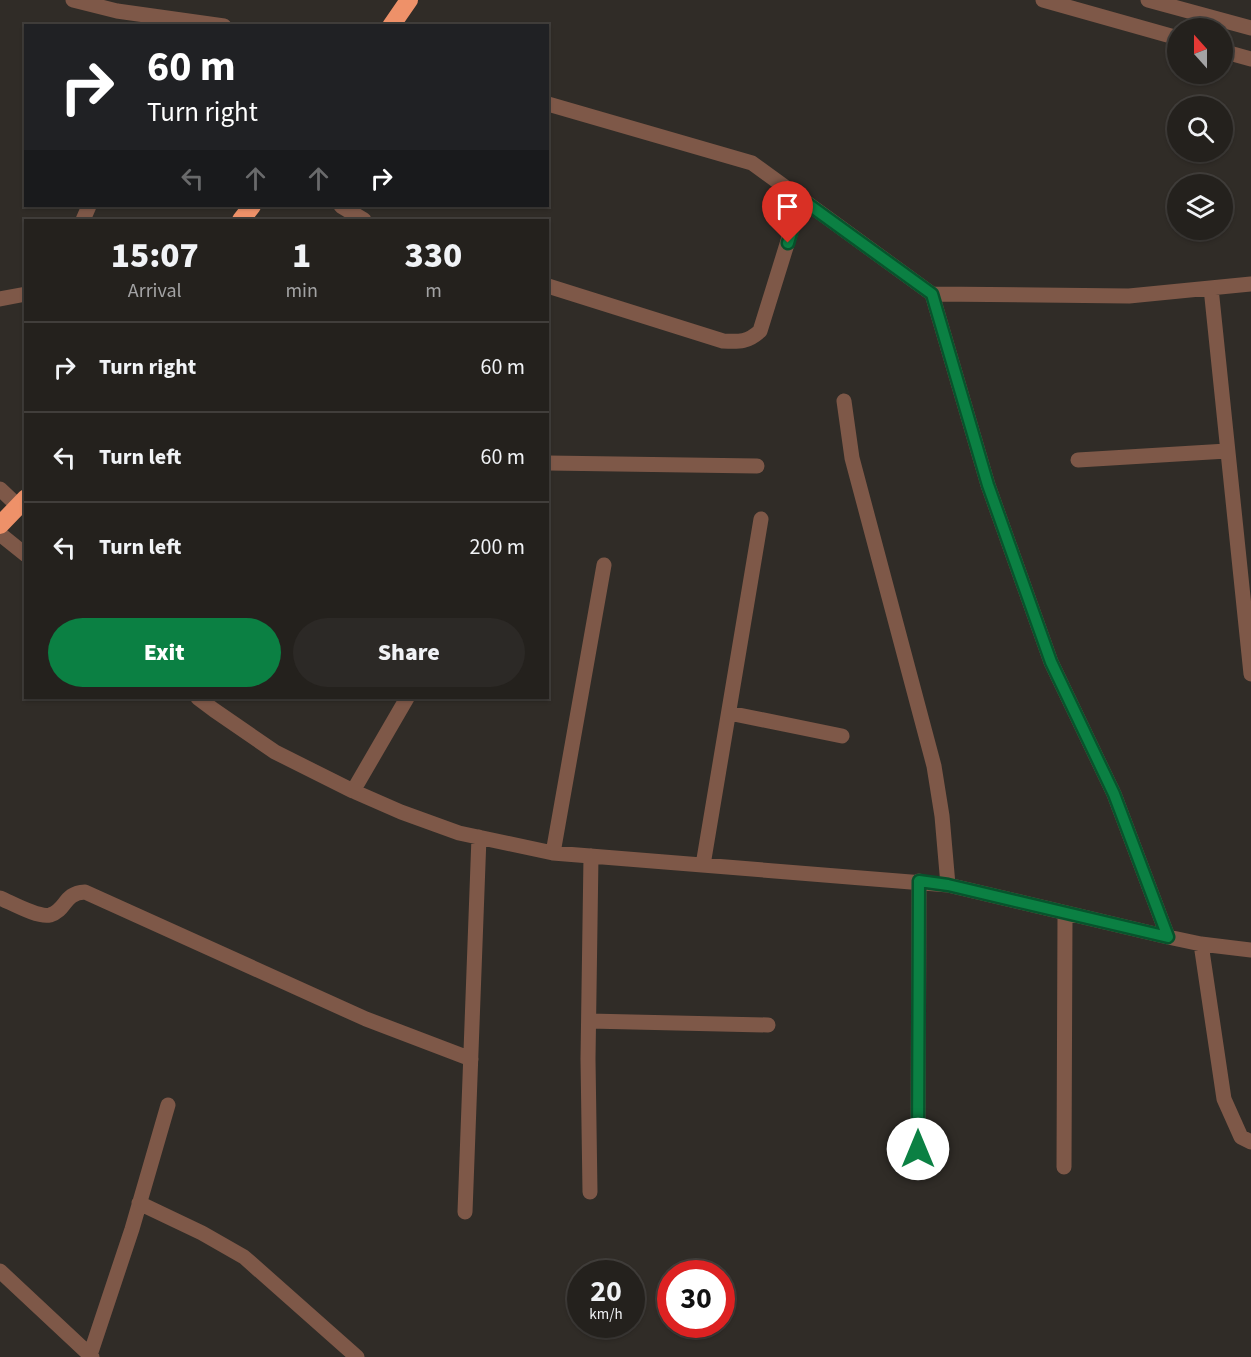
<!DOCTYPE html>
<style>
:root{--surface:#24211d;--page:#2c2926;--text:#f1f3f6;--muted:#a3a3a4;--line:#413e3b;--accent:#0b8043}
body{margin:0;font-family:"Source Sans 3",sans-serif;background:var(--page);color:var(--text);height:100vh;display:flex;flex-direction:column;font-size:22px;white-space:nowrap}
*{box-sizing:border-box;margin:0}
p{font-size:20px;color:var(--muted)}
.icon{flex:none;width:33px;height:33px;fill:none;stroke:currentColor;stroke-width:2;stroke-linecap:round;stroke-linejoin:round}
.map{position:relative;flex:1;overflow:hidden}
.side{position:absolute;left:24px;top:219px;width:525px;height:480px;display:flex;flex-direction:column;background:var(--surface);border-radius:0px;box-shadow:0 2px 4px #0004,0 0 0 2px var(--line)}
.side>*{flex:none}
.guide{position:absolute;left:24px;top:24px;width:525px;height:183px;border-radius:0px;box-shadow:0 2px 4px #0004,0 0 0 2px var(--line);background:#202124;color:#fff;overflow:hidden}
.needle{width:39px;rotate:339deg}
.buttons{position:absolute;left:1167px;top:18px;display:grid;gap:12px}
.buttons a{display:grid;place-items:center;width:66px;height:66px;border-radius:50%;background:var(--surface);box-shadow:0 2px 4px #0004,0 0 0 2px var(--line);font-size:30px}
.speed{position:absolute;left:567px;top:1260px;display:flex;gap:12px;font-size:30px;font-weight:700;text-align:center}
.speed>*{display:grid;place-content:center;width:78px;height:78px;border-radius:50%;background:var(--surface);box-shadow:0 2px 4px #0004,0 0 0 2px var(--line);line-height:1}
.speed small{font-size:15px;font-weight:400}
.speed .limit{border:9px solid #d22;background:#fff;color:#111}
.pin{position:absolute;display:grid;place-items:center;width:51px;height:51px;color:#fff;margin:-62px -26px;border-radius:50% 50% 50% 0;rotate:-45deg;box-shadow:0 0 6px #0007}
.pin .icon{rotate:45deg}
.me{position:absolute;width:66px;margin:-33px;rotate:0deg;stroke-linejoin:round;filter:drop-shadow(0 0 4px #0008)}
.turn{display:flex;align-items:center;gap:21px;height:126px;padding:0 24px;font-size:27px}
.turn .icon{width:78px;height:78px;stroke-width:2.5}
.turn b{display:block;font-size:42px;line-height:51px}
.lanes{display:flex;align-items:center;height:57px;padding:0 24px;background:#0003;justify-content:center;gap:30px;direction:ltr}
.lanes .off{opacity:.35}
.eta{display:flex;justify-content:space-evenly;align-items:center;height:102px;text-align:center}
.eta b{font-size:36px;font-weight:800;line-height:42px}
.primary-button{display:flex;gap:12px;margin-top:auto;padding:12px 24px}
.primary-button a{flex:1;height:69px;border-radius:36px;background:var(--accent);color:#fff;font-size:24px;font-weight:800;line-height:69px;text-align:center}
.primary-button a+a{background:var(--page);color:var(--text)}
ul{padding:0;list-style:none}
li{display:flex;align-items:center;gap:18px;height:90px;padding:0 24px;border-top:2px solid var(--line)}
li div{flex:1}
li b{display:block;font-size:22px}
li em{font-style:normal}
.map>svg:first-child{display:block}
.lines{fill:none;stroke-linecap:round;stroke-linejoin:round}
.street{stroke:#7e5848;stroke-width:15}
.highway{stroke:#ee9169;stroke-width:18}
.route-casing{stroke:#07532c;stroke-width:15}
.route{stroke:#0b8043;stroke-width:10}
</style>
<div class="map">
<svg width="1251" height="1357" viewBox="0 0 1251 1357">
<rect width="100%" height="100%" fill="#302c27"/>
<g class="lines">
<path class="street" d="M73,0L117,11L224,26
M1043,0L1178,38
M1148,0L1251,28
M1222,51L1251,59
M548,104L752,163L932,294L1129,296L1251,284
M341,206L364,220
M83,220L89,206
M548,286L723,341C740,342 748,342 760,331L801,199
M1211,288L1251,674
M932,294L988,485L1051,662L1114,794L1168,937
M0,299L26,294
M844,401L852,458L934,766L942,816L948,885
M1078,460L1227,451
M548,463L757,466
M0,489L18,506
M0,534L26,555
M198,698L214,710L275,752L353,791L401,812L459,833L553,853L948,885L1168,937L1201,944L1251,950
M729,713L842,736
M353,791L407,698
M553,853L604,565
M703,865L761,519
M0,898C12,903 38,918 50,915C67,910 63,893 85,892L366,1019L471,1059
M1201,944L1224,1099L1241,1137L1251,1142
M589,1021L768,1025
M918,1149L919,881
M1064,1167L1065,914
M590,1192L588,1059L591,856
M139,1203L202,1233L244,1257L357,1357
M465,1212L479,837
M0,1271L92,1357
M90,1355L132,1229L168,1105"/>
<path class="highway" d="M391,26L409,0
M241,220L252,206
M0,525L26,498"/>
</g>
<g class="lines">
<defs>
<path id="route" d="M788,243L801,199L932,294L988,485L1051,662L1114,794L1168,937L948,885L919,881L918,1149"/>
</defs>
<use href="#route" class="route-casing"/>
<use href="#route" class="route"/>
</g>
</svg>
<div class="buttons">
<a><svg class="needle" viewBox="-14 -14 28 28"><path d="M0-13l5 13h-10z" fill="#e53935"/><path d="M0 13l5-13h-10z" fill="#a3a3a4"/></svg></a>
<a><svg class="icon" aria-label="search" viewBox="0 0 24 24"><circle cx="10" cy="10" r="6"/><path d="M15 15l6 6"/></svg></a>
<a><svg class="icon" aria-label="layers" viewBox="0 0 24 24"><path d="M12 4l9 5-9 5-9-5zM3 14l9 5 9-5"/></svg></a>
</div>
<div class="speed"><div>20<small>km/h</small></div><div class="limit">30</div></div>
<div class="pin" style="left:788px;top:243px;background:#d93025"><svg class="icon" aria-label="arrive" viewBox="0 0 24 24"><path d="M6 21V4h12l-3 4 3 4H6"/></svg></div>
<svg class="me" style="left:918px;top:1149px" viewBox="-20 -20 40 40"><circle r="19" fill="#fff"/><path d="M0-13L10 11 0 6-10 11z" fill="#0b8043"/></svg>
<div class="guide">
<div class="turn"><svg class="icon" aria-label="right" viewBox="0 0 24 24"><path d="M7 20v-9h11M14 6l5 5-5 5"/></svg><div><b>60 m</b>Turn right</div></div>
<div class="lanes"><svg class="icon off" aria-label="left" viewBox="0 0 24 24"><path d="M17 20v-9H6M10 6l-5 5 5 5"/></svg><svg class="icon off" aria-label="ahead" viewBox="0 0 24 24"><path d="M12 20V5M6 11l6-6 6 6"/></svg><svg class="icon off" aria-label="ahead" viewBox="0 0 24 24"><path d="M12 20V5M6 11l6-6 6 6"/></svg><svg class="icon" aria-label="right" viewBox="0 0 24 24"><path d="M7 20v-9h11M14 6l5 5-5 5"/></svg></div>
</div>
<section class="side">
<div class="eta">
<div><b>15:07</b><p>Arrival</p></div>
<div><b>1</b><p>min</p></div>
<div><b>330</b><p>m</p></div>
</div>
<ul>
<li><svg class="icon" aria-label="right" viewBox="0 0 24 24"><path d="M7 20v-9h11M14 6l5 5-5 5"/></svg><div><b>Turn right</b></div><em>60 m</em></li>
<li><svg class="icon" aria-label="left" viewBox="0 0 24 24"><path d="M17 20v-9H6M10 6l-5 5 5 5"/></svg><div><b>Turn left</b></div><em>60 m</em></li>
<li><svg class="icon" aria-label="left" viewBox="0 0 24 24"><path d="M17 20v-9H6M10 6l-5 5 5 5"/></svg><div><b>Turn left</b></div><em>200 m</em></li>
</ul>
<div class="primary-button"><a>Exit</a><a>Share</a></div>
</section>
</div>
